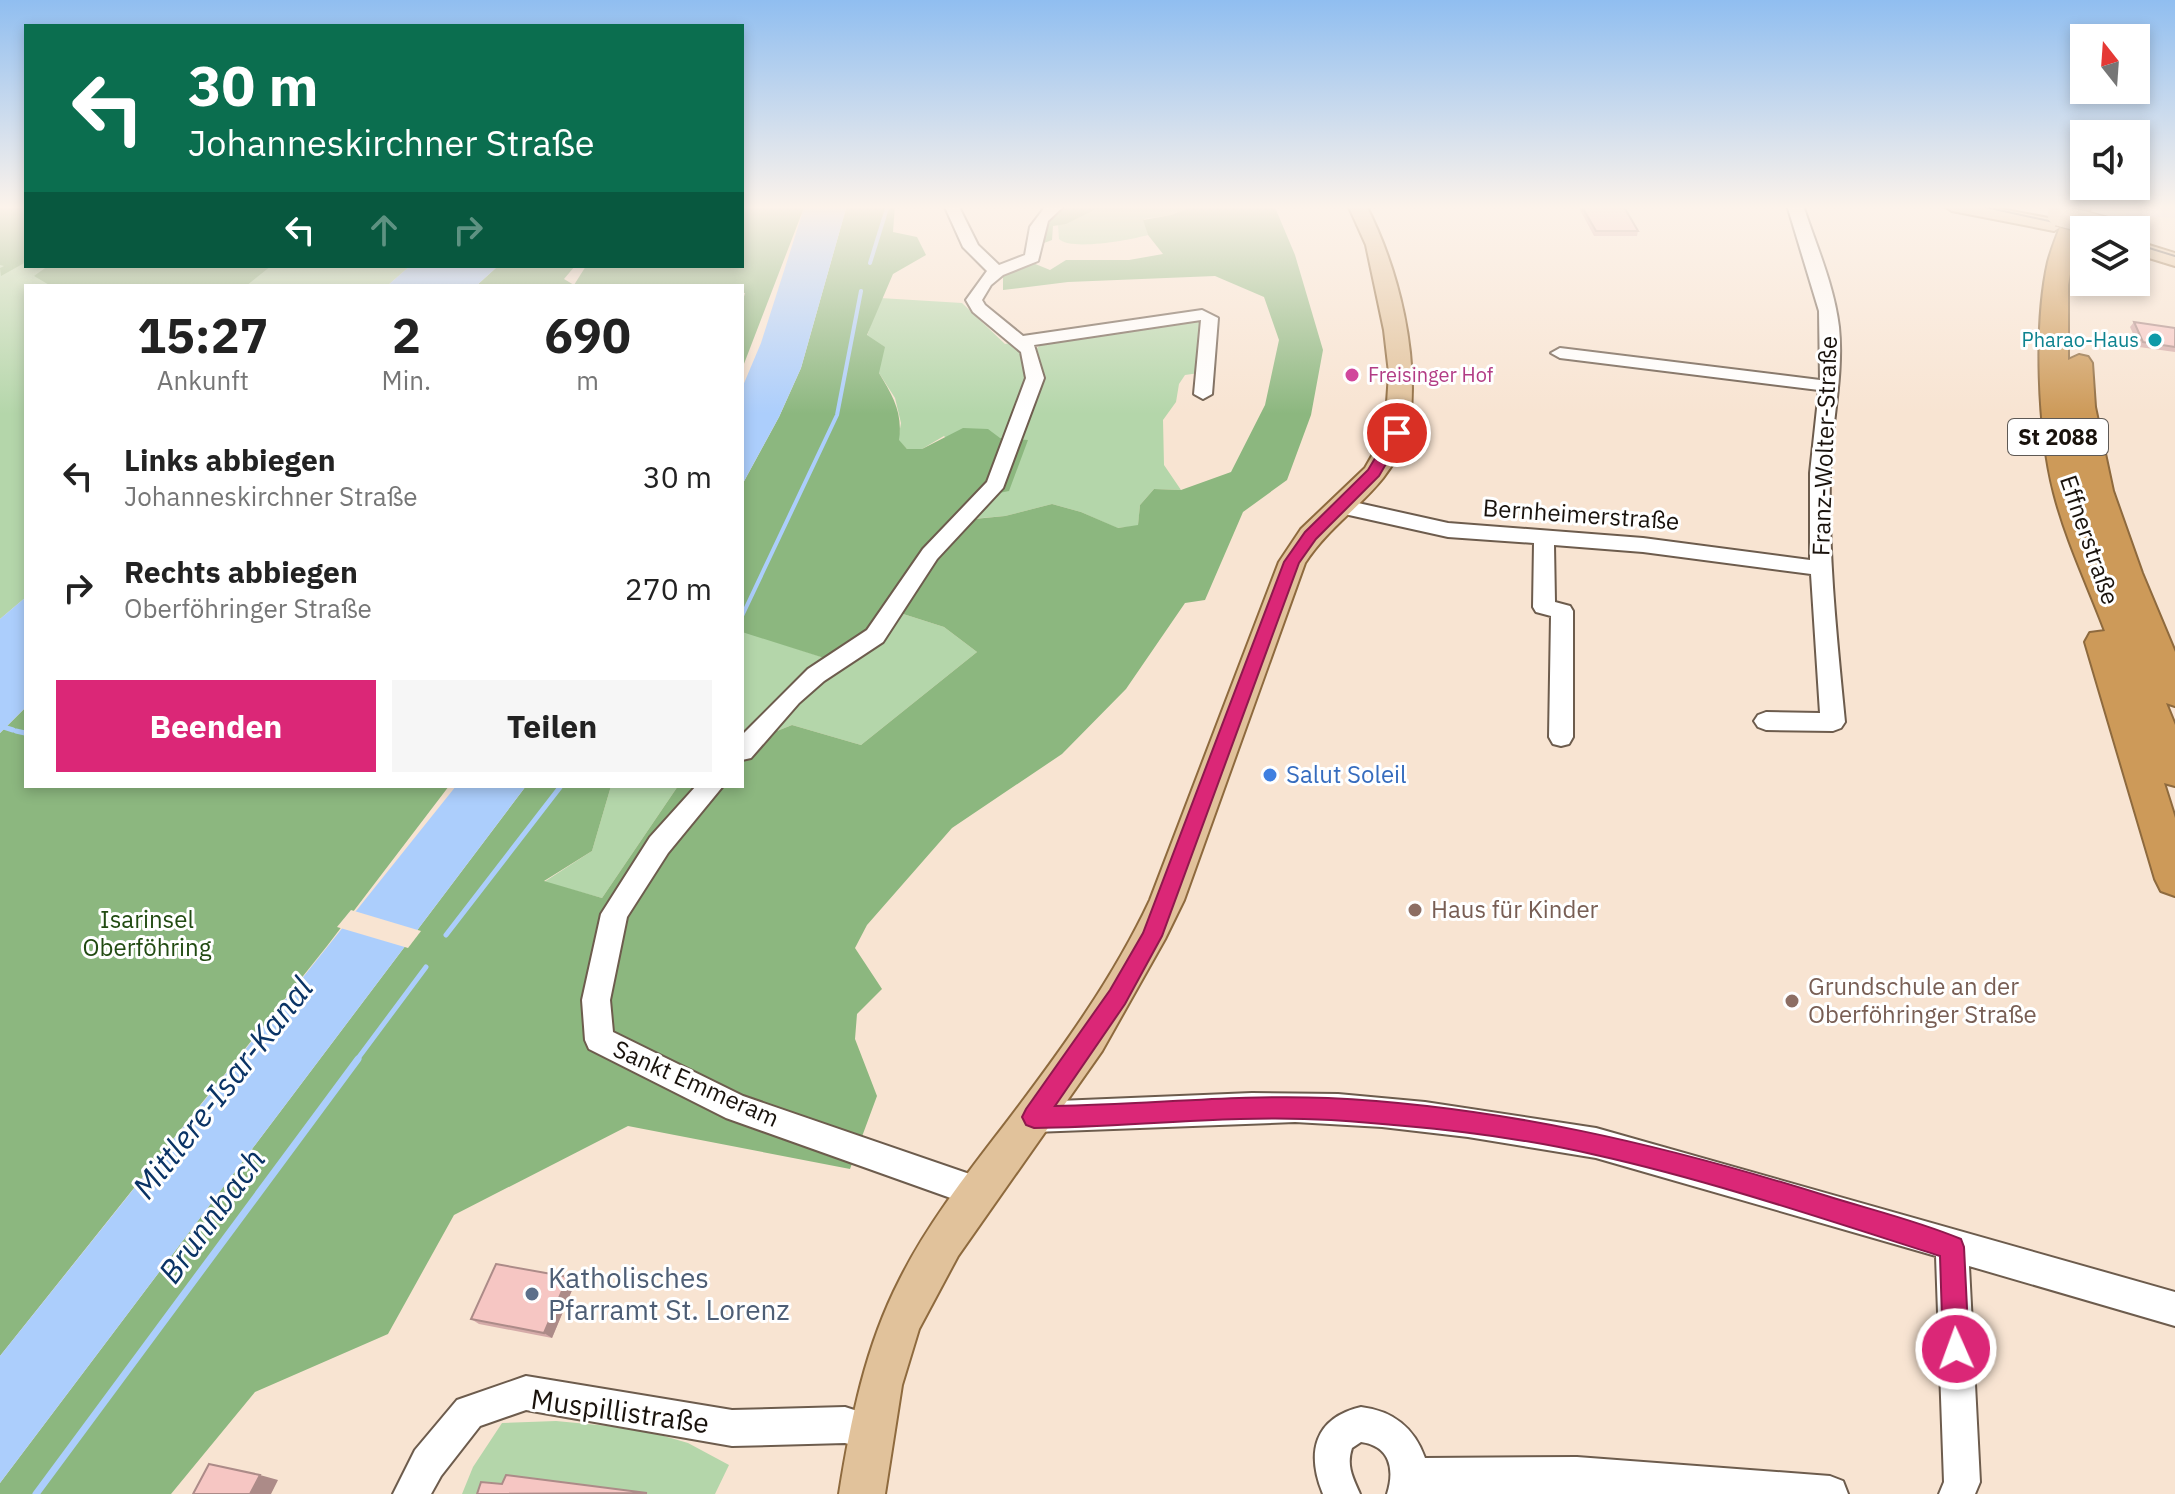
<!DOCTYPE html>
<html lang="de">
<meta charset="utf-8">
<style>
:root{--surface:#fff;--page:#f6f6f6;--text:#222;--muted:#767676;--accent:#db2777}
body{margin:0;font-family:"IBM Plex Sans",sans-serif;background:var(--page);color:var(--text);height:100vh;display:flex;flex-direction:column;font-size:30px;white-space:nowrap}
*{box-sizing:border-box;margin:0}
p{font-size:26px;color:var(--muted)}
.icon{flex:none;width:44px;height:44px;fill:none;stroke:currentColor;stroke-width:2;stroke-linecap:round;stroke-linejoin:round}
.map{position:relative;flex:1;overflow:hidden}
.side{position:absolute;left:24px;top:284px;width:720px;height:504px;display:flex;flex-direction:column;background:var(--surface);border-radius:0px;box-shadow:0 4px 12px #0003}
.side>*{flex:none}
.banner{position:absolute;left:24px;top:24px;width:720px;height:244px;border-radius:0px;box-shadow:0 4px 12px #0003;background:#0b6e4f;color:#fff;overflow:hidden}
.needle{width:52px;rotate:343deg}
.buttons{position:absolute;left:2070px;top:24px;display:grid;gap:16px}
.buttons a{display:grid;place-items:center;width:80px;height:80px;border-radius:0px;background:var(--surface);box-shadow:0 4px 12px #0003;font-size:40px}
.pin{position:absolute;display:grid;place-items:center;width:68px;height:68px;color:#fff;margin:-34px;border:4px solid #fff;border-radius:50%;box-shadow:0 2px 8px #0007}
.me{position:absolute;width:88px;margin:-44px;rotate:358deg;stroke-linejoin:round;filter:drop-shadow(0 0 6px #0008)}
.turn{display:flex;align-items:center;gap:28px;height:168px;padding:0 32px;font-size:36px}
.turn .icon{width:104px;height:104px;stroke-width:2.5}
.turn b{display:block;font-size:56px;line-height:68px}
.lanes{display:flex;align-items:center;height:76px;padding:0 32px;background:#0003;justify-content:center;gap:40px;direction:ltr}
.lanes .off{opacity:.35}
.eta{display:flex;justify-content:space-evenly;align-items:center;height:136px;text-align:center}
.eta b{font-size:48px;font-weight:700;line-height:56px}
.primary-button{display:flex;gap:16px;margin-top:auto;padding:16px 32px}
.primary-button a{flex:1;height:92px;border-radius:0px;background:var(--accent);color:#fff;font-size:32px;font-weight:700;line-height:92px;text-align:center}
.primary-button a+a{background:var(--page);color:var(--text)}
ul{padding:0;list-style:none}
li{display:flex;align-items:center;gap:24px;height:112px;padding:0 32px}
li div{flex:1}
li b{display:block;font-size:30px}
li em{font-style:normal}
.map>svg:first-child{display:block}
.commercial{fill:#ecd7e5}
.green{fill:#b4d6aa}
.forest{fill:#8cb77f}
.water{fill:#accefc}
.pier{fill:#f8e4d2}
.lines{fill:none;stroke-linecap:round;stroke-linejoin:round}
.stream-far2{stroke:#accefc;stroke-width:4}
.stream-far1{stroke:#accefc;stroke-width:5}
.stream{stroke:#accefc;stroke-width:7}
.minor-casing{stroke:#6d5c4d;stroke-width:4}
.major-casing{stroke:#8e6a3e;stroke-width:4}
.highway-casing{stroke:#8e6a3e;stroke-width:4}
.minor{fill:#fff;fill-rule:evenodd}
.major{fill:#e1c29b;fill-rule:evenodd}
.highway{fill:#cd9a59;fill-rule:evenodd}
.tram{stroke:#5f544a;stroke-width:2}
.major-bridge-casing{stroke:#8e6a3e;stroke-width:24;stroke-linecap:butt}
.major-bridge{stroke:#e1c29b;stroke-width:21}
.wall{fill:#d4aaa8}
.shaded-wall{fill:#ac8b88}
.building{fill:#f6c6c3;stroke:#ac8b88;stroke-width:2}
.route{fill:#db2777;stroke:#8e194d;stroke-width:2}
.culture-dot{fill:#0f9aa8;stroke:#fff;stroke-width:3}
.hotel-dot{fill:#d1479c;stroke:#fff;stroke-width:3}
.shop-dot{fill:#3f7fe0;stroke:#fff;stroke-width:3}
.education-dot{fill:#8d6e63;stroke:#fff;stroke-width:3}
.service-dot{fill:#5c6f8a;stroke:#fff;stroke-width:3}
.labels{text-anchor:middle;stroke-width:6;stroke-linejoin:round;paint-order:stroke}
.far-culture-label{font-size:20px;fill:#0d838f;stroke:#fff;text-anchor:end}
.far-hotel-label{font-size:20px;fill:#b23c85;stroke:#fff;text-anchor:start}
.shield{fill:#fff;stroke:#5e5955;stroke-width:2}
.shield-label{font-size:22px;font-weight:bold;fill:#19120c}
.street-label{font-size:24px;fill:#19120c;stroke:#fff}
.shop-label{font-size:24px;fill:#366cbe;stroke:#fff;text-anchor:start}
.education-label{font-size:24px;fill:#785e54;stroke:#fff;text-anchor:start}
.park-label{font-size:24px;fill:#224b12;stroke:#fff}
.near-service-label{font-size:28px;fill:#4e5e75;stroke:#fff;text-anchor:start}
.near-street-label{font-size:28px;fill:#19120c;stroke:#fff}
.near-water-label{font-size:32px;font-style:italic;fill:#0a3365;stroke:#fff}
</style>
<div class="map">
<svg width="2175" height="1494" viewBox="0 0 2175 1494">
<rect width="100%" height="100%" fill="#f8e4d2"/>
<path class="commercial" d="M2125,205H2175V218L2126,215Z"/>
<path class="green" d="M0,205H26V266H410L387,286H26V597L0,619Z
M1148,205H1197L1171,215L1144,219L1148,235C1130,240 1071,251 1059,239L1058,225L1096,209L1117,210Z
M880,298L962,303L1005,344L1011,343L1017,350L1037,348L1048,338L1161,322L1164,326L1185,324L1183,319L1197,320L1205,325L1199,373L1185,375L1179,384L1176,402L1163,420L1164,465L1181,490L1154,489L1140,505L1138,526L1117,528L1081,512L1052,504L1005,516L972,519L999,493L944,436L922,449H907L898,440L901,423L895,398L879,373L867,336Z
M897,612L944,627L977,652L861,745L792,725L742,745L743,631L843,664Z
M611,786H678L602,898L544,882L592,851Z
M556,1421L640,1429L688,1443L729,1465L715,1494H462L473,1467L502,1423Z"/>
<path class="forest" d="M0,205H26V262L1,276L0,268L4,266L0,265Z
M742,205H805L742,369V304L745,293H742V286H476L498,266H575L564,279L574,285L586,266H742Z
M847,205H895L893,232L917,237L926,255L893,274L867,335L885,347L879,373C893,396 903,413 899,440L907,449H922L963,428L988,429L1000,438L1028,440L1009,491L999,493L974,519L1005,516L1052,504L1081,512L1118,528L1138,525L1140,505L1154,489L1181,490L1231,472L1265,405L1279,340L1264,297L1215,276L1068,282L1003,290V272L1033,263L1050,270L1066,260H1129L1163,254L1148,235L1143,220L1171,215L1197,205H1274L1295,255L1323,350L1311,415L1287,480L1243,512L1205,600L1185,603L1126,689L1062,754L952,828L867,925L855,948L882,989L857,1014L855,1039L877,1096L850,1169L628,1126L454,1215L388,1334L255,1392L171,1494H0V1483L526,786H611L592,851L544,881L602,898L678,786H742V745L792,725L861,745L977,652L944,627L897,612L843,664L742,632V485L779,417L801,368Z
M1073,205H1148L1117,210L1096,209L1066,224L1053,226L1052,240L1044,243L1041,227L1051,214Z
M48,266H271L246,286H51L34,276Z
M26,707V786H449L327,946L0,1356V733Z"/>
<path class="water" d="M805,205H847L801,368L779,417L742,485V388L761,343Z
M410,266H498L476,286H387Z
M26,597V707L0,733V619Z
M456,786H526L0,1483V1356Z"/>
<path class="pier" d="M351,910L421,931L408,948L337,927Z"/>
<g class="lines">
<path class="stream-far2" d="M870,263L888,205
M742,616L837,415L861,291"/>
<path class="stream-far1" d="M0,726L13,730
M16,731L25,733
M446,935L561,786
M356,1061L426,967"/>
<path class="stream" d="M36,1494L358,1059"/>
<defs>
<path id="minor" d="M944,205H958L978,245L999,265L1025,255L1030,227L1045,207L1065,205L1048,221L1038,261L1003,275L991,285L982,300L985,305L1023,336L1202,310L1218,318L1212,394L1203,399L1194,394L1201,320L1034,345L1044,378L1003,488L937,559L883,642L824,681L799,703L751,758L742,760V735L808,669L867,630L923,549L987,482L1026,378L1021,352L973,312L966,300L987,271L963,247Z
M1787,205H1803C1816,245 1834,285 1839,327C1844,376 1831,424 1830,473C1828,556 1837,639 1845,722L1841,728L1833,731L1766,730L1758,727L1754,721L1758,715L1766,712L1820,713L1811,574L1643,552L1554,545L1555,602L1570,606L1573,611V737L1569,744L1561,746L1553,744L1549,737L1551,616L1536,612L1533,607L1534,543L1448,537L1340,513L1330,506L1340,499L1448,523L1643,538L1810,560V473L1819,390L1560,358L1551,353L1560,348L1820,380L1819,311Z
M696,786H723L668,853L627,917L610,1000L613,1032L743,1096L987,1180L992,1191L987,1202L976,1207L726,1118L589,1049L585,1040L582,1000L601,914L650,837Z
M1252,1093L1338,1094L1425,1102L1596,1128L2175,1292V1326L1969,1266L1980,1482L1975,1494H1939L1944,1482L1936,1256L1596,1158L1468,1137L1382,1127L1295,1122L1034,1132L1023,1127L1019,1117L1023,1107L1034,1102Z
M526,1376L732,1410L845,1407L885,1420L891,1432L885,1444L873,1450L845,1443L732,1446L526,1410L480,1426L441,1476L431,1494H393L415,1450L457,1400Z
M1361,1407C1393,1411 1414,1427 1425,1458L1577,1457L1830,1476L1843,1481L1848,1494H1387C1395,1469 1390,1446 1361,1442L1352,1448C1346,1466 1353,1478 1360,1494H1323C1306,1453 1314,1418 1361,1407Z"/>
<path id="major" d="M1348,205H1366C1399,270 1420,356 1409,430C1407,444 1392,466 1383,478C1359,508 1326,530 1305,563L1184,900L1165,939L1102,1051L958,1256L919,1329L902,1385L885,1494H839C851,1419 865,1347 900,1279C929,1221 970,1170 1009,1119C1062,1049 1113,979 1150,900L1279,562L1301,529L1365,468L1385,433L1389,373L1384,330L1366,245Z
M1943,205H1979L2054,219L2064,225L2054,231L1952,211Z
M2136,241L2175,253V266L2136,254Z"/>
<path id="highway" d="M2069,205H2091L2073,258L2068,285V360L2079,355L2088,357L2092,363L2095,407L2113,491L2142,573L2175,652V706L2166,703L2175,725V786L2164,783L2175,818V896L2161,891L2155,879L2085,642L2090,633L2105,631C2088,586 2066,540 2054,493C2038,431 2034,324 2048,262C2053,243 2062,223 2069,205Z"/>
</defs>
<use href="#minor" class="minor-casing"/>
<use href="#major" class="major-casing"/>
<use href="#highway" class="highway-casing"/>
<use href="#minor" class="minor"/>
<use href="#major" class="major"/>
<use href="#highway" class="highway"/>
<path class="tram" d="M1976,205L2090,230
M2136,244L2175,256"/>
<defs>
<path id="major-bridge" d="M2058,215L2111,229"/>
</defs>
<use href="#major-bridge" class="major-bridge-casing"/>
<use href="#major-bridge" class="major-bridge"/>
</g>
<path class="wall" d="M1580,205H1623L1638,231L1637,236H1594L1579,208Z
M2134,322L2175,328V352L2139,347L2130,327Z
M568,1277L575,1283L552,1338L479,1324L471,1319Z"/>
<path class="shaded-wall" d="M568,1277L575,1283L552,1338L544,1333Z
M260,1475L278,1480L271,1494H250Z"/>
<path class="building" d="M1581,205H1623L1638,231H1596Z
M2134,322L2175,328V347L2143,342Z
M496,1264L568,1277L544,1333L471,1319Z
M209,1464L260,1475L250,1494H193Z
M506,1475L647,1493L477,1494L481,1482L502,1484Z"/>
<linearGradient id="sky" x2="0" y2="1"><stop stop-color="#90bef0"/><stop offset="0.5" stop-color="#fcf3eb"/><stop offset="1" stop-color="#fcf3eb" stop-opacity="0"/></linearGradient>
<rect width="2175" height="414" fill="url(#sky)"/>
<path class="route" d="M1397,429L1404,433L1379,476L1316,539L1299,563L1162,936L1125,1004L1055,1106C1146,1105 1237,1094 1328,1098C1500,1106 1664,1145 1827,1196C1872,1210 1918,1221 1961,1239L1964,1247L1969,1349L1965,1358L1956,1361L1947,1358L1943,1349L1940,1256C1827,1220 1712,1181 1596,1155C1510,1135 1419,1126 1331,1120C1232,1114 1133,1127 1034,1128L1026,1125L1022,1117L1026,1109L1110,990L1143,933L1284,562L1305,532L1368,470L1392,430Z"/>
<circle class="culture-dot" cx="2155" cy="340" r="8"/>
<circle class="hotel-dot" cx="1352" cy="375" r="8"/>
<circle class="shop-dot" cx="1270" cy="775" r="8"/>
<g class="education-dot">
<circle cx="1415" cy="910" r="8"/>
<circle cx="1792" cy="1001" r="8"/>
</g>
<circle class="service-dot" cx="532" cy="1294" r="8"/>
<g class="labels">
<g class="far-culture-label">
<text x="2139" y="347">Pharao-Haus</text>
</g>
<g class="far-hotel-label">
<text x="1368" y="382">Freisinger Hof</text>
</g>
<rect class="shield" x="2008" y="419" width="100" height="36" rx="6"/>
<g class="shield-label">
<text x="2058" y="445">St 2088</text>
</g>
<g class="street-label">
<text transform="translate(1825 446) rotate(-88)" y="8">Franz-Wolter-Straße</text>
<text transform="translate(1581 515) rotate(4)" y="8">Bernheimerstraße</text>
<text transform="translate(2089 540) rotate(71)" y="8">Effnerstraße</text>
<text transform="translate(696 1084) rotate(24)" y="8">Sankt Emmeram</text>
</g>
<g class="shop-label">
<text x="1286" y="783">Salut Soleil</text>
</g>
<g class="education-label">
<text x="1431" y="918">Haus für Kinder</text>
<text x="1808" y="995">Grundschule an der<tspan x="1808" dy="28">Oberföhringer Straße</tspan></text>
</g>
<g class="park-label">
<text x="147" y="928">Isarinsel<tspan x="147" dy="28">Oberföhring</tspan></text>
</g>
<g class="near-service-label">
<text x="548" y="1288">Katholisches<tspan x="548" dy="32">Pfarramt St. Lorenz</tspan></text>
</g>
<g class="near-street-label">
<text transform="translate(620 1411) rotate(8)" y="10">Muspillistraße</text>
</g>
<g class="near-water-label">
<text transform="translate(223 1088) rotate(-52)" y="11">Mittlere-Isar-Kanal</text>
<text transform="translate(212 1216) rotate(-54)" y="11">Brunnbach</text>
</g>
</g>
</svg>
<div class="buttons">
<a><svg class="needle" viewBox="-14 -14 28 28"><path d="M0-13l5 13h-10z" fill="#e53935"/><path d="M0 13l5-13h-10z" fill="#767676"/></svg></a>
<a><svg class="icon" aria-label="sound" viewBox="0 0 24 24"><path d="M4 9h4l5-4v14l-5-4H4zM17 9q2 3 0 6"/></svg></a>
<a><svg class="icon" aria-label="layers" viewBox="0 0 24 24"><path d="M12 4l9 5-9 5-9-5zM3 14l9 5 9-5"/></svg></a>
</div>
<div class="pin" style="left:1397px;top:433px;background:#d93025"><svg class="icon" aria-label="arrive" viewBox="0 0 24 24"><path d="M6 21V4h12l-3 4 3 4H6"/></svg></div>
<svg class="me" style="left:1956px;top:1349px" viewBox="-20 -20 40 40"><circle r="17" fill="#db2777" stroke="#fff" stroke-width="3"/><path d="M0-11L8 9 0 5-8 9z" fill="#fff"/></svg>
<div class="banner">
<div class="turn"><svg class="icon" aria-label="left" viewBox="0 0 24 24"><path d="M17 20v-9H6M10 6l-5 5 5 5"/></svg><div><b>30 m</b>Johanneskirchner Straße</div></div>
<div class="lanes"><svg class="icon" aria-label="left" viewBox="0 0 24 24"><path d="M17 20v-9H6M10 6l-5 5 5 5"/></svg><svg class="icon off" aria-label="ahead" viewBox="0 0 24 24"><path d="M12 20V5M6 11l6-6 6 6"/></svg><svg class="icon off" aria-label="right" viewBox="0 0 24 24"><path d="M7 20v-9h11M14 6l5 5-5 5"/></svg></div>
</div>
<section class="side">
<div class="eta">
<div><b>15:27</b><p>Ankunft</p></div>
<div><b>2</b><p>Min.</p></div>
<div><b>690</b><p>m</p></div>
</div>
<ul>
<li><svg class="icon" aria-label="left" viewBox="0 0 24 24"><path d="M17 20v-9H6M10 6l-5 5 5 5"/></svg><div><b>Links abbiegen</b><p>Johanneskirchner Straße</p></div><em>30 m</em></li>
<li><svg class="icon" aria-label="right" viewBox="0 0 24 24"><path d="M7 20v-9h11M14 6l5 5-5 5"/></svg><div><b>Rechts abbiegen</b><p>Oberföhringer Straße</p></div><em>270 m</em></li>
</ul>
<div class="primary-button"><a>Beenden</a><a>Teilen</a></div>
</section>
</div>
